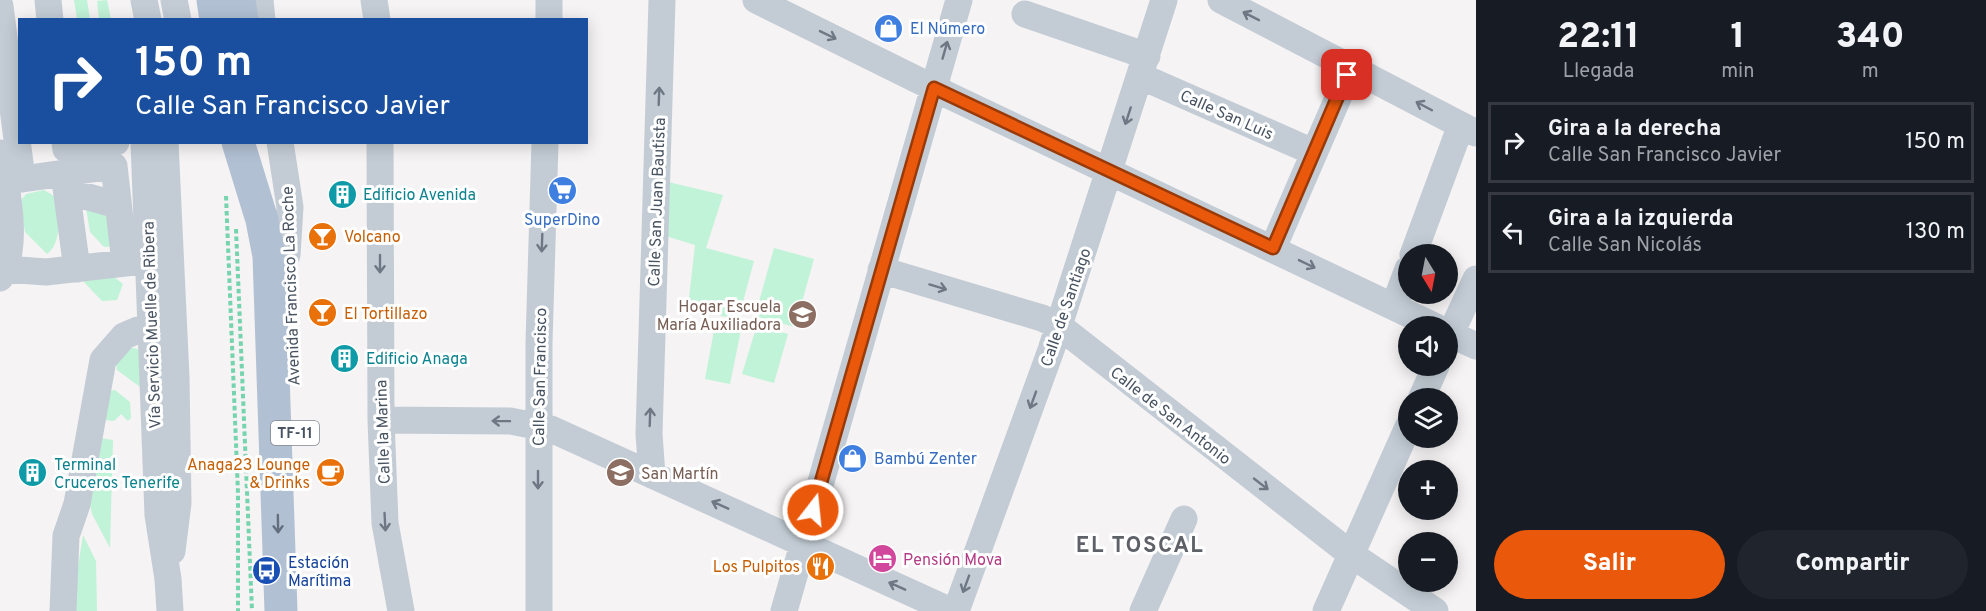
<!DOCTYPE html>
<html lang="es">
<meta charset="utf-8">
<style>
:root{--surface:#171b24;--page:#20242c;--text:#f1f3f6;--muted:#9ea1a6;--line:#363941;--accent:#ea580c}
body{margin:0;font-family:Overpass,sans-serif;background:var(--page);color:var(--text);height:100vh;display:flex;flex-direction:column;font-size:22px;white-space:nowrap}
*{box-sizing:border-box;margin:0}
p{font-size:20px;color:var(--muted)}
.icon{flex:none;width:33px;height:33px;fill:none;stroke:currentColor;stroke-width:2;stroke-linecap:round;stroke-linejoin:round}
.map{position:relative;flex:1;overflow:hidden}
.side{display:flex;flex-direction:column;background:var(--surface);width:510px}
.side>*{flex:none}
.banner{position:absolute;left:18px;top:18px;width:570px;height:126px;border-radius:0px;box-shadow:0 3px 15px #0003;background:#1a4fa0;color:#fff;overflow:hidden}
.needle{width:39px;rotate:170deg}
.buttons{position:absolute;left:1398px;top:244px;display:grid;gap:12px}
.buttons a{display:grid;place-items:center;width:60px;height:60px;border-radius:50%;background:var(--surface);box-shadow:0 3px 15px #0003;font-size:30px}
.pin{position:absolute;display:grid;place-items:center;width:51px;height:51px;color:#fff;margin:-26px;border-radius:12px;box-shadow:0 3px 9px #0006}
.me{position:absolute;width:66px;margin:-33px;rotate:16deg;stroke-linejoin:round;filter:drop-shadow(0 0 4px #0008)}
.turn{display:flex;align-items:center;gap:21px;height:126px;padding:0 18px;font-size:27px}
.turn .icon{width:78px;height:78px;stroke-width:2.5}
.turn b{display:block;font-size:42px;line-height:51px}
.eta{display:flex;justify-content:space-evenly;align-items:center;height:102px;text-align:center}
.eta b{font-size:36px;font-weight:800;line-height:42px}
.cta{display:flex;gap:12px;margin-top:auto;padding:12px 18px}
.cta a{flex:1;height:69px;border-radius:36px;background:var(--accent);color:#fff;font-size:24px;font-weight:800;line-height:69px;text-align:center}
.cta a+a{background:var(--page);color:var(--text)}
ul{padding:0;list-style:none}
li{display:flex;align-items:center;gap:18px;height:81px;margin:0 12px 9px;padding:0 6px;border:3px solid var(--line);border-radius:0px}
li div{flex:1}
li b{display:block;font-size:22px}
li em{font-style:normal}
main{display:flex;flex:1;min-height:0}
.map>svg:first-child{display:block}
.green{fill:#c0f3d8}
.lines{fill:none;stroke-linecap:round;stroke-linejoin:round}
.path{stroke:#75d4ad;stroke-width:4;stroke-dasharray:4.5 3;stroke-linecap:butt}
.minor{stroke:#c3ccd5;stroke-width:27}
.major{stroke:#b1c0d3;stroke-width:33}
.oneway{stroke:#6e7884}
.oneway2{stroke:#636f7e}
.route-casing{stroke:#983908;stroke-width:15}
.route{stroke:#ea580c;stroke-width:10}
.labels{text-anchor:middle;stroke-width:6;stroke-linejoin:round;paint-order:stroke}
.shield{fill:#fff;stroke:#808791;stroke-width:1.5}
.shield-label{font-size:15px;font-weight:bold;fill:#495462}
.shop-label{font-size:16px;fill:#366cbe;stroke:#fff;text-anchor:start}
.street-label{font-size:16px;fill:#495462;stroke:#fff}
.culture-label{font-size:16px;fill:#0d838f;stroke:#fff;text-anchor:start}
.food-label{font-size:16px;fill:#c56008;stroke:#fff;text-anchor:start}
.education-label{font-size:16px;fill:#785e54;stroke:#fff;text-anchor:end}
.hotel-label{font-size:16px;fill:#b23c85;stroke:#fff;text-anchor:start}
.transit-label{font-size:16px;fill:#164399;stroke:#fff;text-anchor:start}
.district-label{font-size:22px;font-weight:bold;letter-spacing:1.5px;fill:#5e6268;stroke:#fff}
</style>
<main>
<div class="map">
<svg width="1476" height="611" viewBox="0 0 1476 611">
<rect width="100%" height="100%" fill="#f5f3f3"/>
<path class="green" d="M74,0H87L90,19H77Z
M107,0L111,19H99L97,1Z
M664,181L723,195L706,248L754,261L738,320L688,307L695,245L659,234Z
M44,190L54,196C57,215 64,240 47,254L25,232L20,202L26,194Z
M86,208H109L117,246L104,247L90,232Z
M774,248L814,259L795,327L755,316Z
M114,277L123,284L117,300L102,301L83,281Z
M715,325L741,330L730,384L705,379Z
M757,325L788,334L774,383L742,374Z
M128,347L143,350L147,392L117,370L116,363Z
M115,390L130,402L131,418L128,421L121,414L114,421L105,420L109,391Z
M100,438L113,440L110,548L92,514L89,500Z
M83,535L96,561L97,611H71Z"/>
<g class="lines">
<path class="path" d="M226,196L238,493V611
M236,229L252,611"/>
<path class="minor" d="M48,0L50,20
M144,0L148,20
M174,0L178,20
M260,0L262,20
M374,0L377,20
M756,0L950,96L1436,327
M1221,0L1476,133
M0,6L22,179L114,166L125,263
M1025,14L1147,56
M549,20V0
M1140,76L1313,152
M65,142L66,149L116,142
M144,142L158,515L168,579L170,611
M165,142L176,377L178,503L172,551
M280,142L290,207L287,255
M380,142L381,420L385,523L401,611
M64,173L77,269
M67,191L117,205
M1273,248L1351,68
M1413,255L1461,125
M6,269L46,272L143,261
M881,270L1042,318L1059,326L1352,555L1435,611
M0,278C20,247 6,188 1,153
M1394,306L1408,269
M1448,333L1476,346
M1448,340L1476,279
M1421,399L1436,366
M381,420L510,421L551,429L951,611
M652,475L649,434L662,0
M63,611L66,536L77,504L103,360L124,336L138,330L169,325
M539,611V343L545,142
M784,611L959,0
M956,611L1051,350L1164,0
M1143,611L1184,519
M1326,611L1408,427"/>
<path class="major" d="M213,0L216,20
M239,0L242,20
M238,142L262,220L269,256L281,611"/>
</g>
<defs><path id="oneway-shaft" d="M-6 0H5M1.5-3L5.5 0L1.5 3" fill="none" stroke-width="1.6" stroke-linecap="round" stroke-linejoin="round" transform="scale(1.5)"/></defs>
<g class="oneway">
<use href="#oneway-shaft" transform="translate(1251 16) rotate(-153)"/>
<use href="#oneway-shaft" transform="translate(828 35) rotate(26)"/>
<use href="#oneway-shaft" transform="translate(945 50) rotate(-74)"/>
<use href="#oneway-shaft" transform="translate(659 96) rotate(-88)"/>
<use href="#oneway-shaft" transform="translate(1424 106) rotate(-152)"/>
<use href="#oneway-shaft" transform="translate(1128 116) rotate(108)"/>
<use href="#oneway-shaft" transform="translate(542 243) rotate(92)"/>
<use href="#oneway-shaft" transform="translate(380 264) rotate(90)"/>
<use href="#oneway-shaft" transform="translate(1307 264) rotate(26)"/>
<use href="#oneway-shaft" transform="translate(938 287) rotate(17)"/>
<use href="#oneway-shaft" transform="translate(1033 400) rotate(110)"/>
<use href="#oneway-shaft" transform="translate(650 417) rotate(-88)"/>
<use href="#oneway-shaft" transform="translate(501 421) rotate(-179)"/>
<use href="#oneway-shaft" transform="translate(538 480) rotate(90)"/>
<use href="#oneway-shaft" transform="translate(1261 484) rotate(38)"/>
<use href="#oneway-shaft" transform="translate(720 505) rotate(-156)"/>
<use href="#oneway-shaft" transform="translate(385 522) rotate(87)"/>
<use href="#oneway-shaft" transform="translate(966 584) rotate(110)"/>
<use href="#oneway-shaft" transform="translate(897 586) rotate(-156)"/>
</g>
<use class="oneway2" href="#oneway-shaft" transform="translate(278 524) rotate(89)"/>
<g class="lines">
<defs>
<path id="route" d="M813,510L934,88L1273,248L1347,75"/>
</defs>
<use href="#route" class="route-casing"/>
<use href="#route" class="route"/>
</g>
<defs>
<symbol id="shop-disc" viewBox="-11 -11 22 22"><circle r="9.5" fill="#3f7fe0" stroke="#fff"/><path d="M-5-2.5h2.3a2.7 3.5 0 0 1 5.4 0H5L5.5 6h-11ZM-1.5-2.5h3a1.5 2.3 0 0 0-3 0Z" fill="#fff"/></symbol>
<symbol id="supermarket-disc" viewBox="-11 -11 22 22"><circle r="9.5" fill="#3f7fe0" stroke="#fff"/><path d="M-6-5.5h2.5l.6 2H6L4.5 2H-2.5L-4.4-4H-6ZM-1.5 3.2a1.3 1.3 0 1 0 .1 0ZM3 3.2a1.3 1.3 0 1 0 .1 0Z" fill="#fff"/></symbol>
<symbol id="building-disc" viewBox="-11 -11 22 22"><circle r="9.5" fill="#0f9aa8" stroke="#fff"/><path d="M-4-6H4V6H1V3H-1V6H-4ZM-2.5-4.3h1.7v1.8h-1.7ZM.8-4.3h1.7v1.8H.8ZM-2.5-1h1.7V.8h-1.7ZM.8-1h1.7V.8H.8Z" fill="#fff"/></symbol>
<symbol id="bar-disc" viewBox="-11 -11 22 22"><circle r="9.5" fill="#e8710a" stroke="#fff"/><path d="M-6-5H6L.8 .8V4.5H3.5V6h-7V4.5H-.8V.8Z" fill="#fff"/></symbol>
<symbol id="school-disc" viewBox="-11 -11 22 22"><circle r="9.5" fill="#8d6e63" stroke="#fff"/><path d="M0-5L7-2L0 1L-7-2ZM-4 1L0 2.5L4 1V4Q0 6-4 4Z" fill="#fff"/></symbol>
<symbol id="cafe-disc" viewBox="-11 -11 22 22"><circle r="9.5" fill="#e8710a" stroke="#fff"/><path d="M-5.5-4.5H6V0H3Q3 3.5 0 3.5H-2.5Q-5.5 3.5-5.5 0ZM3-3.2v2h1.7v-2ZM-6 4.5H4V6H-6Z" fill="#fff"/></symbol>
<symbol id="hotel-disc" viewBox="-11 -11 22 22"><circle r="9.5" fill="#d1479c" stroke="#fff"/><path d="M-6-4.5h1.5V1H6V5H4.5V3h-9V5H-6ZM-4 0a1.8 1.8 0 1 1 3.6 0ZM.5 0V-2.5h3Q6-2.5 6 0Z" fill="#fff"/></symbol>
<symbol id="restaurant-disc" viewBox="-11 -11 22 22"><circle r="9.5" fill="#e8710a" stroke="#fff"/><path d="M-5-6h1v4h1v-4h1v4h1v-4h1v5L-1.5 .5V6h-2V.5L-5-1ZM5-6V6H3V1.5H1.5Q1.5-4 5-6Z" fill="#fff"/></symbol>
<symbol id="bus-disc" viewBox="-11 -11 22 22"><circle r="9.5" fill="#1a4fb4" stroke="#fff"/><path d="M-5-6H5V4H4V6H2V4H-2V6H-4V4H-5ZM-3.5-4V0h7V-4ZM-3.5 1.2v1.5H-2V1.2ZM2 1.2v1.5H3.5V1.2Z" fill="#fff"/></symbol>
</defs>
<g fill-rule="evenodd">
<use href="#shop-disc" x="872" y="12" width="33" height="33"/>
<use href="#supermarket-disc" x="546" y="174" width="33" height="33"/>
<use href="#building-disc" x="326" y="178" width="33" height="33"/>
<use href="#bar-disc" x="306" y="220" width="33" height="33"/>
<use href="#bar-disc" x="306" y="296" width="33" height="33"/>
<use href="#school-disc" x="786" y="298" width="33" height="33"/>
<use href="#building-disc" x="328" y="342" width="33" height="33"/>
<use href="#shop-disc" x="836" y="442" width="33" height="33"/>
<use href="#building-disc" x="16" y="456" width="33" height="33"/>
<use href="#cafe-disc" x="314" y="456" width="33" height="33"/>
<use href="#school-disc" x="604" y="456" width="33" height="33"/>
<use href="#hotel-disc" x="866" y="542" width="33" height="33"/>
<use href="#restaurant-disc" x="804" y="550" width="33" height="33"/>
<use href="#bus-disc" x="250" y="554" width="33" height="33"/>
</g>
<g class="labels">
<rect class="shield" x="271" y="421" width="48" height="24" rx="4.5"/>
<g class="shield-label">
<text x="295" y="438">TF-11</text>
</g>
<g class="shop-label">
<text x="910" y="34">El Número</text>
<text x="562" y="225" text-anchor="middle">SuperDino</text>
<text x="874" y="464">Bambú Zenter</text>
</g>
<g class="street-label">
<text transform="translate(1227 114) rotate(24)" y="6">Calle San Luis</text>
<text transform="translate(656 202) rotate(-88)" y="6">Calle San Juan Bautista</text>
<text transform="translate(290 286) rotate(-92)" y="6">Avenida Francisco La Roche</text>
<text transform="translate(1065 307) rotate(-71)" y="6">Calle de Santiago</text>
<text transform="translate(151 325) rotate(-92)" y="6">Vía Servicio Muelle de Ribera</text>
<text transform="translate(539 377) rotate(-89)" y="6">Calle San Francisco</text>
<text transform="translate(1171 415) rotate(38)" y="6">Calle de San Antonio</text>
<text transform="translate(382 432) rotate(-92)" y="6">Calle la Marina</text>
</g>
<g class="culture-label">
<text x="363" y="200">Edificio Avenida</text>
<text x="366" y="364">Edificio Anaga</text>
<text x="54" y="470">Terminal<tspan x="54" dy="18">Cruceros Tenerife</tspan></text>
</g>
<g class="food-label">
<text x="344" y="242">Volcano</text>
<text x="344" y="319">El Tortillazo</text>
<text x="310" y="470" text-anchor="end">Anaga23 Lounge<tspan x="310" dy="18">&amp; Drinks</tspan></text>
<text x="800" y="572" text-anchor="end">Los Pulpitos</text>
</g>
<g class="education-label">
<text x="781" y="312">Hogar Escuela<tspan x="781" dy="18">María Auxiliadora</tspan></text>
<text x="641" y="479" text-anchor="start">San Martín</text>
</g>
<g class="hotel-label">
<text x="903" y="565">Pensión Mova</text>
</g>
<g class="transit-label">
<text x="288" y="568">Estación<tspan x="288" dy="18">Marítima</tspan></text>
</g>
<g class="district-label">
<text x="1140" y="552">EL TOSCAL</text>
</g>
</g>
</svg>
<div class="buttons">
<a><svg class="needle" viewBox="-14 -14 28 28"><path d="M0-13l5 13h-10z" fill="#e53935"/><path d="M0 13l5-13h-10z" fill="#9ea1a6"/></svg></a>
<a><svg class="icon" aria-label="sound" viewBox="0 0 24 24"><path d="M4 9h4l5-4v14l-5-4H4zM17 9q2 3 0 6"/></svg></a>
<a><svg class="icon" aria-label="layers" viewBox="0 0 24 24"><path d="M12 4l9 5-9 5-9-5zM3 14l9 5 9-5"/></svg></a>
<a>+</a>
<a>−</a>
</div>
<div class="pin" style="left:1347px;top:75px;background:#d93025"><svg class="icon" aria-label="arrive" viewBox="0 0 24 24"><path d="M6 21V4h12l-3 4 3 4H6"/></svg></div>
<svg class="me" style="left:813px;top:510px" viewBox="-20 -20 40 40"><circle r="17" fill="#ea580c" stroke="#fff" stroke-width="3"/><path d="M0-11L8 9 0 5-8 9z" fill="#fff"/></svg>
<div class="banner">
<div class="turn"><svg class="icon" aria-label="right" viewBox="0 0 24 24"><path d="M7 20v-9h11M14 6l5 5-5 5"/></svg><div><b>150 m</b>Calle San Francisco Javier</div></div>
</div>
</div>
<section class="side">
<div class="eta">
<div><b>22:11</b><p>Llegada</p></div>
<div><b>1</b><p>min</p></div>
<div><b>340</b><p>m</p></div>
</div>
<ul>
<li><svg class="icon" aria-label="right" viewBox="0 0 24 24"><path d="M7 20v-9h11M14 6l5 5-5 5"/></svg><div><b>Gira a la derecha</b><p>Calle San Francisco Javier</p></div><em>150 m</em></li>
<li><svg class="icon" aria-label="left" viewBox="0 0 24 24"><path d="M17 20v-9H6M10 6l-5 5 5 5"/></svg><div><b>Gira a la izquierda</b><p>Calle San Nicolás</p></div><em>130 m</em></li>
</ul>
<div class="cta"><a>Salir</a><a>Compartir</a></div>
</section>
</main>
